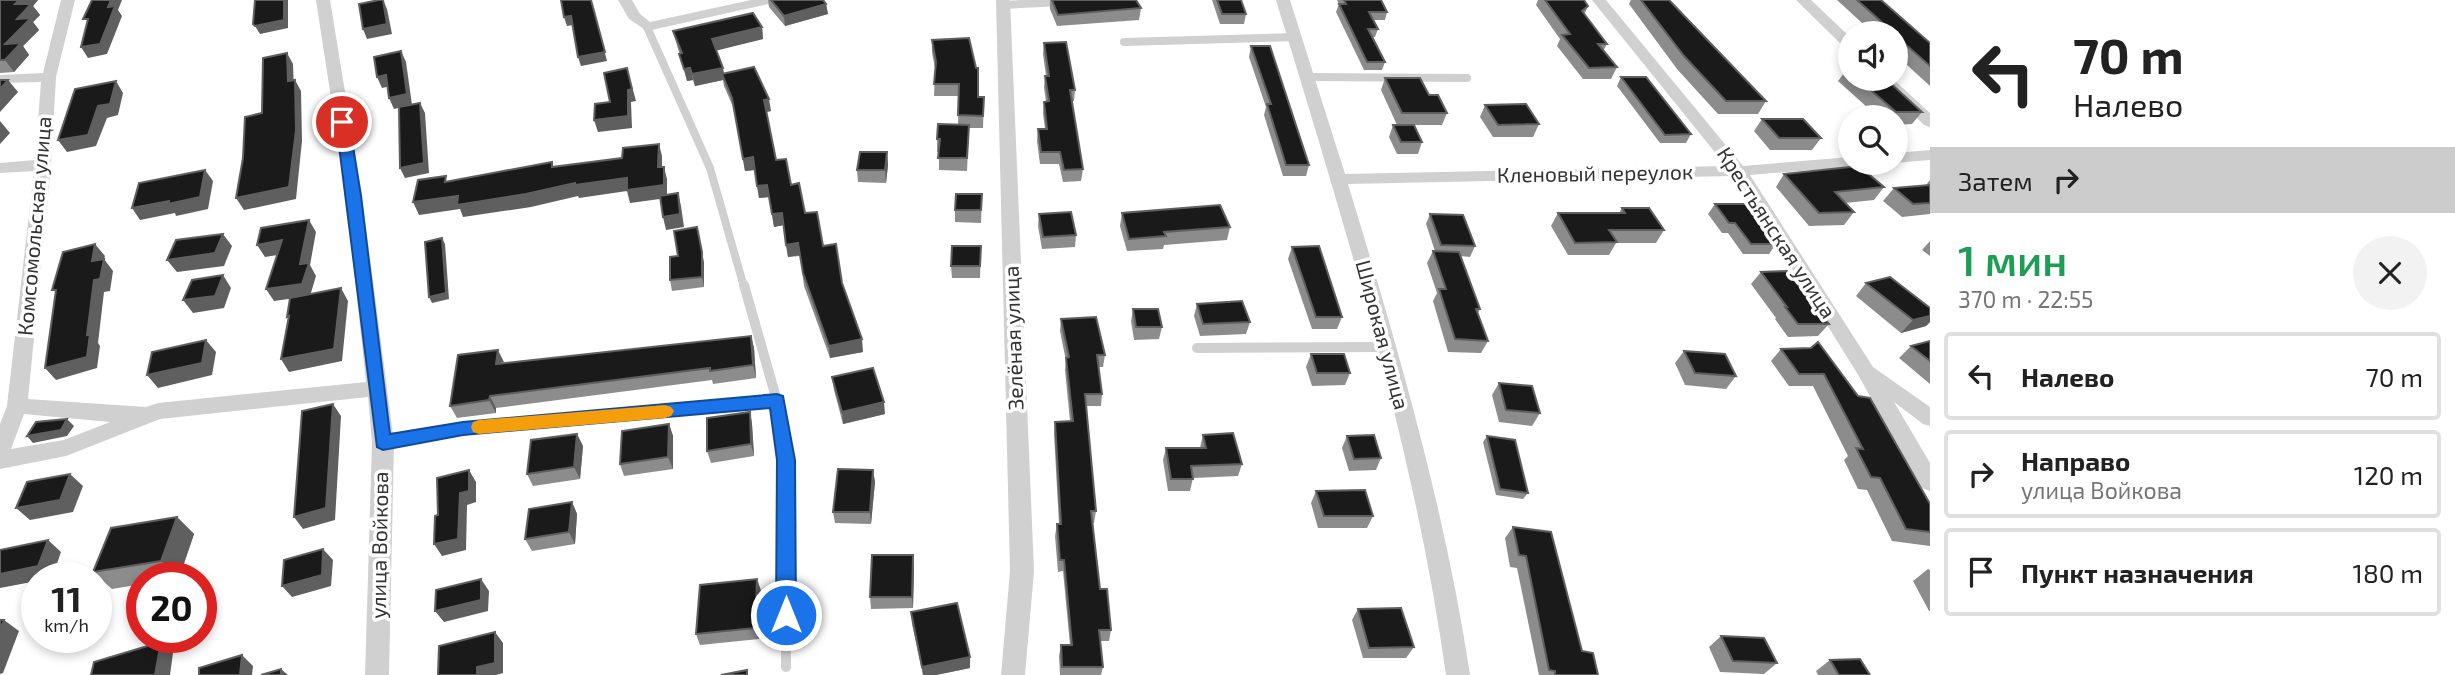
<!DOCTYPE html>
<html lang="ru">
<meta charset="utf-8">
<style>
:root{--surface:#fff;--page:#f2f2f2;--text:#222;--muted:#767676;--line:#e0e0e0}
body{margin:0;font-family:"Exo 2",sans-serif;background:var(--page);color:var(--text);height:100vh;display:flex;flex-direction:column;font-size:26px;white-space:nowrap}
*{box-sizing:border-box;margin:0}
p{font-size:23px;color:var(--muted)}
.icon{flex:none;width:38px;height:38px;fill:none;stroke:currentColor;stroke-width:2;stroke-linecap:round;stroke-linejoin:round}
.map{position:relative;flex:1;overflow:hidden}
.details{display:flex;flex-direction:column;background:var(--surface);width:525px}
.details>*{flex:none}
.top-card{background:#fff;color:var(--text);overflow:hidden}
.buttons{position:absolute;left:1838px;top:21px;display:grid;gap:14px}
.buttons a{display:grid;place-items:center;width:70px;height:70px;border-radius:50%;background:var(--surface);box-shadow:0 4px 10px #0003;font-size:35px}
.speed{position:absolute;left:21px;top:562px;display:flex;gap:14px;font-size:35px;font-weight:700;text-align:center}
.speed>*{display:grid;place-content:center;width:91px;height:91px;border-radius:50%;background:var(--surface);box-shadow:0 4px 10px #0003;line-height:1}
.speed small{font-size:18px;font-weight:400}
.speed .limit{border:10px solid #d22;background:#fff;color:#111}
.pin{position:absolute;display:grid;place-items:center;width:60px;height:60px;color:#fff;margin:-30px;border:4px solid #fff;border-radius:50%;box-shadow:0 2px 7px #0007}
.me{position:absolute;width:77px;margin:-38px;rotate:0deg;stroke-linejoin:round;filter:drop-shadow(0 0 5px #0008)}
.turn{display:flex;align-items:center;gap:24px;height:147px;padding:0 28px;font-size:32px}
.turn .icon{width:91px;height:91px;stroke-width:2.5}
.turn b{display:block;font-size:49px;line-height:60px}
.then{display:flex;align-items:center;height:66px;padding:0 28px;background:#0003;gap:14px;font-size:26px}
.round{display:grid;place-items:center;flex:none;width:74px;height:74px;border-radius:37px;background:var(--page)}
.summary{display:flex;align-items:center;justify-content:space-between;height:119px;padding:0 28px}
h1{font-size:42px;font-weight:600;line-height:52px;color:#1e9e55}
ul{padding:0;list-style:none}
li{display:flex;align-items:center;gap:21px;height:88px;margin:0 14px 10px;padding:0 14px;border:4px solid var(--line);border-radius:7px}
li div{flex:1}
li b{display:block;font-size:26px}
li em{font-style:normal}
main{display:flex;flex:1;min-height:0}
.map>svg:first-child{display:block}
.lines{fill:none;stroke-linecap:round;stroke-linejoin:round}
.service-far1{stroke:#d0d0d0;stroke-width:8}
.service{stroke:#d0d0d0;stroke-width:10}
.minor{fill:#d0d0d0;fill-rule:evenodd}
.wall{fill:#8c8c8c}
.shaded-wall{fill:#5f5f5f}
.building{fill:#1a1a1a;stroke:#5f5f5f;stroke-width:2}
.route{fill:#1a73e8;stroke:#114b97;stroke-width:2}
.slow{fill:#f59e0b}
.labels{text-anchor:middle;stroke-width:7;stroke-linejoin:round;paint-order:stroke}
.street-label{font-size:21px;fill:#333;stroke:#fff}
</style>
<main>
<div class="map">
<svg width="1930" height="675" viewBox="0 0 1930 675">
<rect width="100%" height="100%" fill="#fff"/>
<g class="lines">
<path class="service-far1" d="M1003,5L1061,2
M647,27L710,168L744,287
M1124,42L1294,37
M1307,77L1467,78"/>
<path class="service" d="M744,285L777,401L786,460V667
M1197,348L1386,347
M383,442L463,429L777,401"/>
<path class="minor" d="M61,0H75L56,77L51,165L28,399L146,407L158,403L366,382L346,196L316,0H330L362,196L394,442L389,675H365L372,442L368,397L160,419L66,456L0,469V424L7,406L34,171L0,173V163L35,160L41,82L0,83V75L43,73ZM24,414L110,422L64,440L11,449Z
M618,0H632L640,14L650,22L751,0H776L769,4L647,31L629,19Z
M996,0H1010L1034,571L1025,675H1001L1010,571Z
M1276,0H1290L1345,174L1726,166L1592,0H1606L1743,166L1850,157V163H1858L1850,167L1750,175L1873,367L1930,407V426L1923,424L1894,402L1930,463V491L1922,488L1857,373L1734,176L1348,184C1397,345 1445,508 1470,675H1446C1414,445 1343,221 1276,0Z
M1796,0H1811L1850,37V49L1845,48Z
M1878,79H1893L1930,113V127L1924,125Z
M1930,150V160L1895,163H1894L1895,153Z"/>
</g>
<path class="wall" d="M0,0H38L33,6L40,15L33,22L39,30L23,46L29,55L14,72L0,73Z
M768,0H823L826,4L828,14L785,26L769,7Z
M1050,0H1136L1141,8L1139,20L1057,26L1050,9Z
M1212,0H1241L1246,14L1244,24H1220Z
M1337,0H1381L1387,12L1385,20H1373L1378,29L1375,37H1373L1385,62L1382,70H1364L1336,12L1339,4Z
M1538,0H1584L1588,6L1584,15L1607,44L1603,51L1617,67L1611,79H1583L1557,46L1560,39L1536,5Z
M1631,0H1669L1766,101L1758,114H1718L1677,69L1629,4Z
M1837,0H1881L1930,43V86L1895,54V33H1873Z
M762,27L763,39L716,50L724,73L771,111L766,112L776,160L791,185L842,283L863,352L830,358L804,286L800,256L788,257L783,225L774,227L769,197L759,198L755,170L745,171L734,109L724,86L723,80L695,86L693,80L687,81L673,31Z
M932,40L978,97H984L983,128H969L967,171L939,170V152H937V139L958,124L959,96H934L935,69L932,52Z
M1044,43L1075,90L1074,101H1072L1083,169L1081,181L1063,182L1059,164H1040L1037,141L1038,129H1045L1043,113L1044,102L1046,101L1044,88L1045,76H1046L1043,54Z
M1251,46L1309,165L1306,176H1283L1264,115L1266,107L1249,57Z
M1847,69H1850V79H1886L1922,112L1912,124L1895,125V117H1878L1838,81Z
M1621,77L1691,134L1686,143H1660L1617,86Z
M1385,78L1429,95L1447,113L1442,125H1397L1381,90Z
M1485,105L1539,124L1533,137H1493L1480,117Z
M1762,119L1821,138L1812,150H1770L1754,131Z
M1393,125L1422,142L1418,154H1397L1389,137Z
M887,152L888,165L886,183L858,182L857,170Z
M1784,174L1884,187L1874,200L1845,203L1854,212L1844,225L1809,226L1776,187Z
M1930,180V214L1902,217L1883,201L1894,188L1926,185Z
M982,194L981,223L955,222V210Z
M1715,204L1776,244L1769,254H1743L1728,233H1722L1708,214Z
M1622,208L1664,230L1656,243H1616L1609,255H1568L1551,226L1558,213H1619Z
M1122,213L1230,227L1227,240L1164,245L1163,249L1127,251L1120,226Z
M1039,214L1076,235L1075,247L1042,249L1038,226Z
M1430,214L1475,246L1470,257L1460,256L1480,309L1478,313L1488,341L1481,353L1448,352L1433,301L1437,293L1427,263L1433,251H1435L1426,224Z
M1930,241V256L1922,250Z
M981,246L980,278H952L951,266Z
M1292,247L1342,317L1337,329H1312L1288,259Z
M704,262V287L672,291L670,280Z
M1761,272L1829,324L1818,336L1788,337L1775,319L1776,318L1751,284Z
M1866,283L1930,308V322L1926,326L1901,333L1856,296Z
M1197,304L1250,322L1246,334L1200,336L1194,316Z
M1133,309L1162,327L1159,339L1134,340L1131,321Z
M1061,319L1105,355L1103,367H1099L1102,394L1101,406H1086L1096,511L1094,523H1093L1100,589L1111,630L1109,641H1100L1103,667L1101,675H1060L1059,656L1061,645H1070L1063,571L1058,572L1055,536L1057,524H1059L1054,434L1055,422L1070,421L1065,370L1066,361L1060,331Z
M751,336L754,348L756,378L713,384L712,380L496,408V413L457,418L450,406L504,363Z
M1930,341V384L1899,358L1911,346Z
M1811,348L1930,504V546L1892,541L1867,490L1858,489L1844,460L1848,456L1813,386H1789L1771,361L1781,349Z
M1684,351L1736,376L1726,389L1685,385L1675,363Z
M1311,354L1350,373L1345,385L1312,386L1306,367Z
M832,377L885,414L843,424L834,390Z
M1499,383L1540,413L1532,426L1499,422L1492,395Z
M750,412L752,424L754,456L711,463L707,451Z
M669,424L673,436V469L624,476L620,464Z
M577,434L583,446L580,479L533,486L527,474Z
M1203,435L1242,464L1238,476L1193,478L1190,491H1168L1163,460L1166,448H1200Z
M1347,436L1381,458L1376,470L1349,471L1342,448Z
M1487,436L1528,493L1523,499L1496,495L1483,442Z
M873,470L875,482L871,524L835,523L833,512Z
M1316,491L1373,516L1367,528H1318L1311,503Z
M572,502L577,514L575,544L532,551L525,539Z
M177,517L194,534L179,578H142V584L112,589L93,572Z
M1513,527L1582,651L1598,675H1539L1517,568L1510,567L1505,538Z
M914,566L913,608L871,609L870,597Z
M1928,569L1930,570V611H1929L1913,581Z
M757,579L761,591L759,639L700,645L696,634Z
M1358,609L1414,647L1406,658H1363L1352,620Z
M911,612L970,657V668L936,675H923L912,624Z
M1721,636L1777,663L1764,674L1720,672L1709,647Z
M1830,660L1870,675H1818L1816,671Z"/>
<path class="shaded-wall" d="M19,0H38L33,6L40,15L33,22L39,30L23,46L29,55L14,72L5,60V44L17,19L15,4Z
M111,0H122L118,10L122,16L107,54L88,58L81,47L108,7Z
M284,0H288V28L260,34L255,26Z
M383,0L387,9L392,34L367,39L363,29Z
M592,4L607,61L581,66L578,57Z
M826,4L828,14L785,26L784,16Z
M571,16L573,25L567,26L564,17Z
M762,27L763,39L715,51L712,39Z
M401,51L406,62L412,105L394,109L389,98Z
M287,53L293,64L294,92L288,81Z
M627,68L636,101L631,102L632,128L598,132L594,120L628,90Z
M690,68L693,80L687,81L684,69Z
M723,68L725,80L722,74L723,80L695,86L692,74Z
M386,75L391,86L382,88L377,77Z
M8,80L18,92L0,112V89Z
M295,80L301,91L302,141L296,199L244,210L236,198Z
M116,81L123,93L118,115L107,118L96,146L67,152L58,140L98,106Z
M769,99L771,111L766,112L764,100Z
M420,103L425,113L429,173L405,178L400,168Z
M0,121L10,133L0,144Z
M659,144L662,156V180L658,167Z
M887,152L888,165L886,183L885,170Z
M753,157L755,170L745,171L743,159Z
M664,167L667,179V198L630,203L627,191L579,198L578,196L531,207L463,217L460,209L419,215L413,202L575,183Z
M205,170L213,181L208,209L176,216L175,213L140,220L132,208Z
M767,185L769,197L759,198L757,186Z
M678,193L681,206L684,227L666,230L663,217Z
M782,213L784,225L774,227L772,214Z
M309,220L316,232L310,265L316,276L310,296L274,301L266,289L300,264Z
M697,227L704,262V287L702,277Z
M223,234L232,246L224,266L177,272L167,260Z
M442,238L445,244L449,299L432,303L429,297Z
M282,240L290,253L265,257L257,245Z
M798,243L800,255L788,257L786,245Z
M95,244L105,256L104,259L113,271L110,291L104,292L98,343L100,346L97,368L56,380L45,368L87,335L92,261Z
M223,275L231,288L224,308L193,313L183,300Z
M341,288L348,301L342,361L289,372L281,359Z
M1930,316V322L1926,326L1901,333L1913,320Z
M751,336L754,348L756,378L753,365Z
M862,339L863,352L830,358L829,346Z
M206,340L216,352L212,375L158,388L147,375Z
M498,350L504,362L496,364Z
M490,396L496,408V413L489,400Z
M884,402L885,414L843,424L842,412Z
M333,404L341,416L335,520L303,529L294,517Z
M750,412L752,424L754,456L751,444Z
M67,419L74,426L67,436L33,443L27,436Z
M669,424L673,436V469L668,457Z
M577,434L583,446L580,479L574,467Z
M469,470L476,482V502L467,505L466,550L442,556L434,544L460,493Z
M873,470L875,482L871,524L870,512Z
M70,474L83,486L73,512L30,520L16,508Z
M572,502L577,514L575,544L569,532Z
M177,517L194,534L179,578L161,561Z
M48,540L61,552L52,578H37V581L0,588V574Z
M323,549L333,560L331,586L292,597L282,586Z
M913,555L914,566L913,608L912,597Z
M481,579L489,591L488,611L444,622L435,611Z
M757,579L761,591L759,639L755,628Z
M4,620L19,631L3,673L0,674V630Z
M495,632L503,643V673L496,675H477V667Z
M161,642L173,653L170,675H155Z
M242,655L253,666L252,675H240Z
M970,657V668L936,675H923L922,667Z
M281,669L288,675H281Z"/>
<path class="building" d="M0,0H19L15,4H31L17,19L31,18L5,44L21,43L5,60H0Z
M92,0H111L108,7L115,6L100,44L81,47L88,19H83Z
M255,0H284V20L255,26L253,24Z
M379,0H383L387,24L363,29L359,4Z
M561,0H591L605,52L578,57L571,16L564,17Z
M771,0H823L826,4L784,16Z
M1052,0H1136L1141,8L1058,15Z
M1217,0H1241L1246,14H1222Z
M1344,0H1381L1387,12H1369L1378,29H1368L1385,62H1367L1339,4H1346Z
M1545,0H1584L1588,6L1582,11L1607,44H1598L1617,67L1589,68L1562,35L1570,34Z
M1641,0H1669L1766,101H1726L1684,56Z
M1857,0H1881L1930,43V66L1895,35V33H1894Z
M753,13L762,27L712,39L723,68L692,74L690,68L684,69L679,54L682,53L673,31Z
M969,38L976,68H978V97H984L983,116L958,115L959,84H934L936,62L932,40Z
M1066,42L1075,90H1070L1083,169L1064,170L1060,152H1041L1038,129H1047L1044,102L1049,101L1045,76H1049L1044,43Z
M1251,46H1270L1309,165H1286L1267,104H1271Z
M401,51L407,94L389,98L386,75L377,77L374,57Z
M287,53L288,81L295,80L296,130L289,187L236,198L243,158L245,117L262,113L263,58Z
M754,67L769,99L764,100L776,160L786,159L791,185L799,183L805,213L817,212L823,246L836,244L842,283L862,339L829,346L803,273L798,243L786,245L782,213L772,214L767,185L757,186L753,157L743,159L732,98L722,74Z
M627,68L632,89L628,90V116L594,120L595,104L610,102L604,73Z
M1621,77H1646L1691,134L1665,135Z
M1385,78H1420L1429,95H1438L1447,113H1402Z
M1858,79H1886L1922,112H1896Z
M0,80H8L0,89Z
M116,81L110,104L98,106L88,135L58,140L75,89Z
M420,103L424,163L400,168L399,107Z
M1526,104L1539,124L1498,125L1485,105Z
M1762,119H1803L1821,138H1779Z
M938,124L969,125L967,158H938L940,139H937Z
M1393,125H1414L1422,142H1401Z
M659,144L658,167H664V185L627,190V178L575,185V183L526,194L457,205L458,196L413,202L418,180L446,176L445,182L552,162V167L622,158L623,148Z
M860,152H887L885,170H857Z
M1859,166L1884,187L1835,192L1854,212L1819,213L1784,174Z
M205,170L200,197L168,204L169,201L132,208L139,183Z
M1930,185V203L1913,204L1894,188Z
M678,193L680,214L663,217L660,196Z
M956,194H982L981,210H955Z
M1715,204H1746L1776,244H1751L1735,223H1729Z
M1220,205L1230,227L1164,232L1166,236L1129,239L1122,213Z
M1622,208H1649L1664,230H1609L1617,242L1575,243L1558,213H1625Z
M1071,212L1076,235L1043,237L1039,214Z
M1430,214L1463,215L1475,246L1441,245Z
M309,220L300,264L309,263L302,284L266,289L282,240L257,245L261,228Z
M697,227L702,252V277L670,280V257L678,256L674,231Z
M223,234L215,253L167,260L176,240Z
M442,238L446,293L429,297L425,242Z
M95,244L92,261L104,259L100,279L94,280L87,335L90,334L87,357L45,368L56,290H52L63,252Z
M952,246H981L980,266H951Z
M1319,246L1342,317H1316L1292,247Z
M1433,251L1459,252L1480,309H1476L1488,341L1455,339L1439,289H1446Z
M1787,271L1829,324H1798L1785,307H1787L1761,272Z
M223,275L215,296L183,300L192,280Z
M1890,277L1930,308V316L1913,320L1866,283Z
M341,288L334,349L281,359L289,316L287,317L290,298Z
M1242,301L1250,322L1203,324L1197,304Z
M1133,309H1158L1162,327H1136Z
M1096,317L1105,355H1097L1102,394H1085L1096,511H1091L1100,589H1107L1111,630H1099L1103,667H1062L1061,645H1072L1064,560H1060L1057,524H1061L1055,422L1073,421L1066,358L1069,357L1061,319Z
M751,336L753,365L710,371V368L490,396L489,400L450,406L458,355L498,350L496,364Z
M206,340L202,363L147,375L152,352Z
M1930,341V361L1911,346Z
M1818,342L1858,396L1870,398L1930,504V532L1906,529L1880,478L1871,477L1856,448L1863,449L1824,374H1799L1781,349L1811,348Z
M1684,351L1725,354L1736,376L1695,373Z
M1311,354H1344L1350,373H1317Z
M873,368L884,402L842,412L832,377Z
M1499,383L1532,386L1540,413L1506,410Z
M333,404L326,508L294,517L302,411Z
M750,412L751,444L707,451V418Z
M67,419L61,430L27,436L36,422Z
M669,424L668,457L620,464L622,431Z
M1233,433L1242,464L1191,466L1193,479H1171L1166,448H1206L1203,435Z
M577,434L574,467L527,474L531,440Z
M1374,435L1381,458L1354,459L1347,436Z
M1487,436L1515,440L1528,493L1500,489Z
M838,469L873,470L870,512H833Z
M469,470V491L460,493L458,539L434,544L435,516L438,515L437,478Z
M70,474L60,500L16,508L27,482Z
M1365,490L1373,516H1324L1316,491Z
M572,502L569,532L525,539L529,509Z
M177,517L161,561L93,572L111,528Z
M1513,527L1551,532L1582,651L1593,653L1598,675H1555V671L1549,670L1526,556L1519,555Z
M48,540L38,566L0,574V550Z
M323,549L322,575L282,586L284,560Z
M872,555H913L912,597H870Z
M481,579V600L435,611L436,590Z
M757,579L755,628L696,634L700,585Z
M957,603L970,657L922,667L911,612Z
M1401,608L1414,647L1369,648L1358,609Z
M0,620H4L0,630Z
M495,632V663L477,667V675H438L439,646Z
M1721,636L1764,638L1777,663L1733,661Z
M161,642L155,675H91L94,662Z
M242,655L240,675H199V668Z
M1860,659L1870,675H1839L1830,660Z
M281,669V675H261Z
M747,670V675H721Z"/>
<path class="route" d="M342,118L349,122L361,196L390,434L463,422L777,394L783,396L795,460L796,615L793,622L786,624L779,622L776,615L777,460L770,408L463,435L383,450L377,447L336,122Z"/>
<path class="slow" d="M665,405L671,407L674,411L671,416L665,418L479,434L473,432L471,427L473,422L479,420Z"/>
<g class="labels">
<g class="street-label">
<text transform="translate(1595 174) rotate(-1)" y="7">Кленовый переулок</text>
<text transform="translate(35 226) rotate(-85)" y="7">Комсомольская улица</text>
<text transform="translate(1776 233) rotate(57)" y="7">Крестьянская улица</text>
<text transform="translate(1382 335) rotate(75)" y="7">Широкая улица</text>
<text transform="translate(1014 338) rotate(-92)" y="7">Зелёная улица</text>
<text transform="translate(380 545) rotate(-89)" y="7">улица Войкова</text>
</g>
</g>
</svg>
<div class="buttons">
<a><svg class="icon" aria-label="sound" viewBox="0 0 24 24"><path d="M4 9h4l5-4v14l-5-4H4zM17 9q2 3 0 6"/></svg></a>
<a><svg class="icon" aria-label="search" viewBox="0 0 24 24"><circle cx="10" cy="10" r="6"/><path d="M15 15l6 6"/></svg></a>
</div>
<div class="speed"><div>11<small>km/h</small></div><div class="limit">20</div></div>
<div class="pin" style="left:342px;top:122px;background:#d93025"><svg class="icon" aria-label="arrive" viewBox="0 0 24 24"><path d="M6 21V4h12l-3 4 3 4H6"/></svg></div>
<svg class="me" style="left:786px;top:615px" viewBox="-20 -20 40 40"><circle r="17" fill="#1a73e8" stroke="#fff" stroke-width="3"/><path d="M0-11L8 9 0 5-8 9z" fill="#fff"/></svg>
</div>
<section class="details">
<div class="top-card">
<div class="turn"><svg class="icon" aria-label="left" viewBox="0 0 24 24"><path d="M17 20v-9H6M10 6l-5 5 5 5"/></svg><div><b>70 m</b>Налево</div></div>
<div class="then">Затем<svg class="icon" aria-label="right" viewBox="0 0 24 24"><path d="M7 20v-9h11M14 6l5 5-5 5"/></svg></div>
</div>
<div class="summary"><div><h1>1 мин</h1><p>370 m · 22:55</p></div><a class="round"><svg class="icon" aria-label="close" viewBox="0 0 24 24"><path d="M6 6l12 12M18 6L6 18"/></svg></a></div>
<ul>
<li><svg class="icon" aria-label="left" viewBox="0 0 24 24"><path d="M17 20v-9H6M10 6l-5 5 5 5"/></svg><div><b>Налево</b></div><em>70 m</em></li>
<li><svg class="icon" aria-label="right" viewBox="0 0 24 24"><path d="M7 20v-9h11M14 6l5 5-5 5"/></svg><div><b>Направо</b><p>улица Войкова</p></div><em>120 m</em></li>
<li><svg class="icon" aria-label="arrive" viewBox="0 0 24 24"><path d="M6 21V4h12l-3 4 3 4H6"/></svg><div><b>Пункт назначения</b></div><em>180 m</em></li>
</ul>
</section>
</main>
